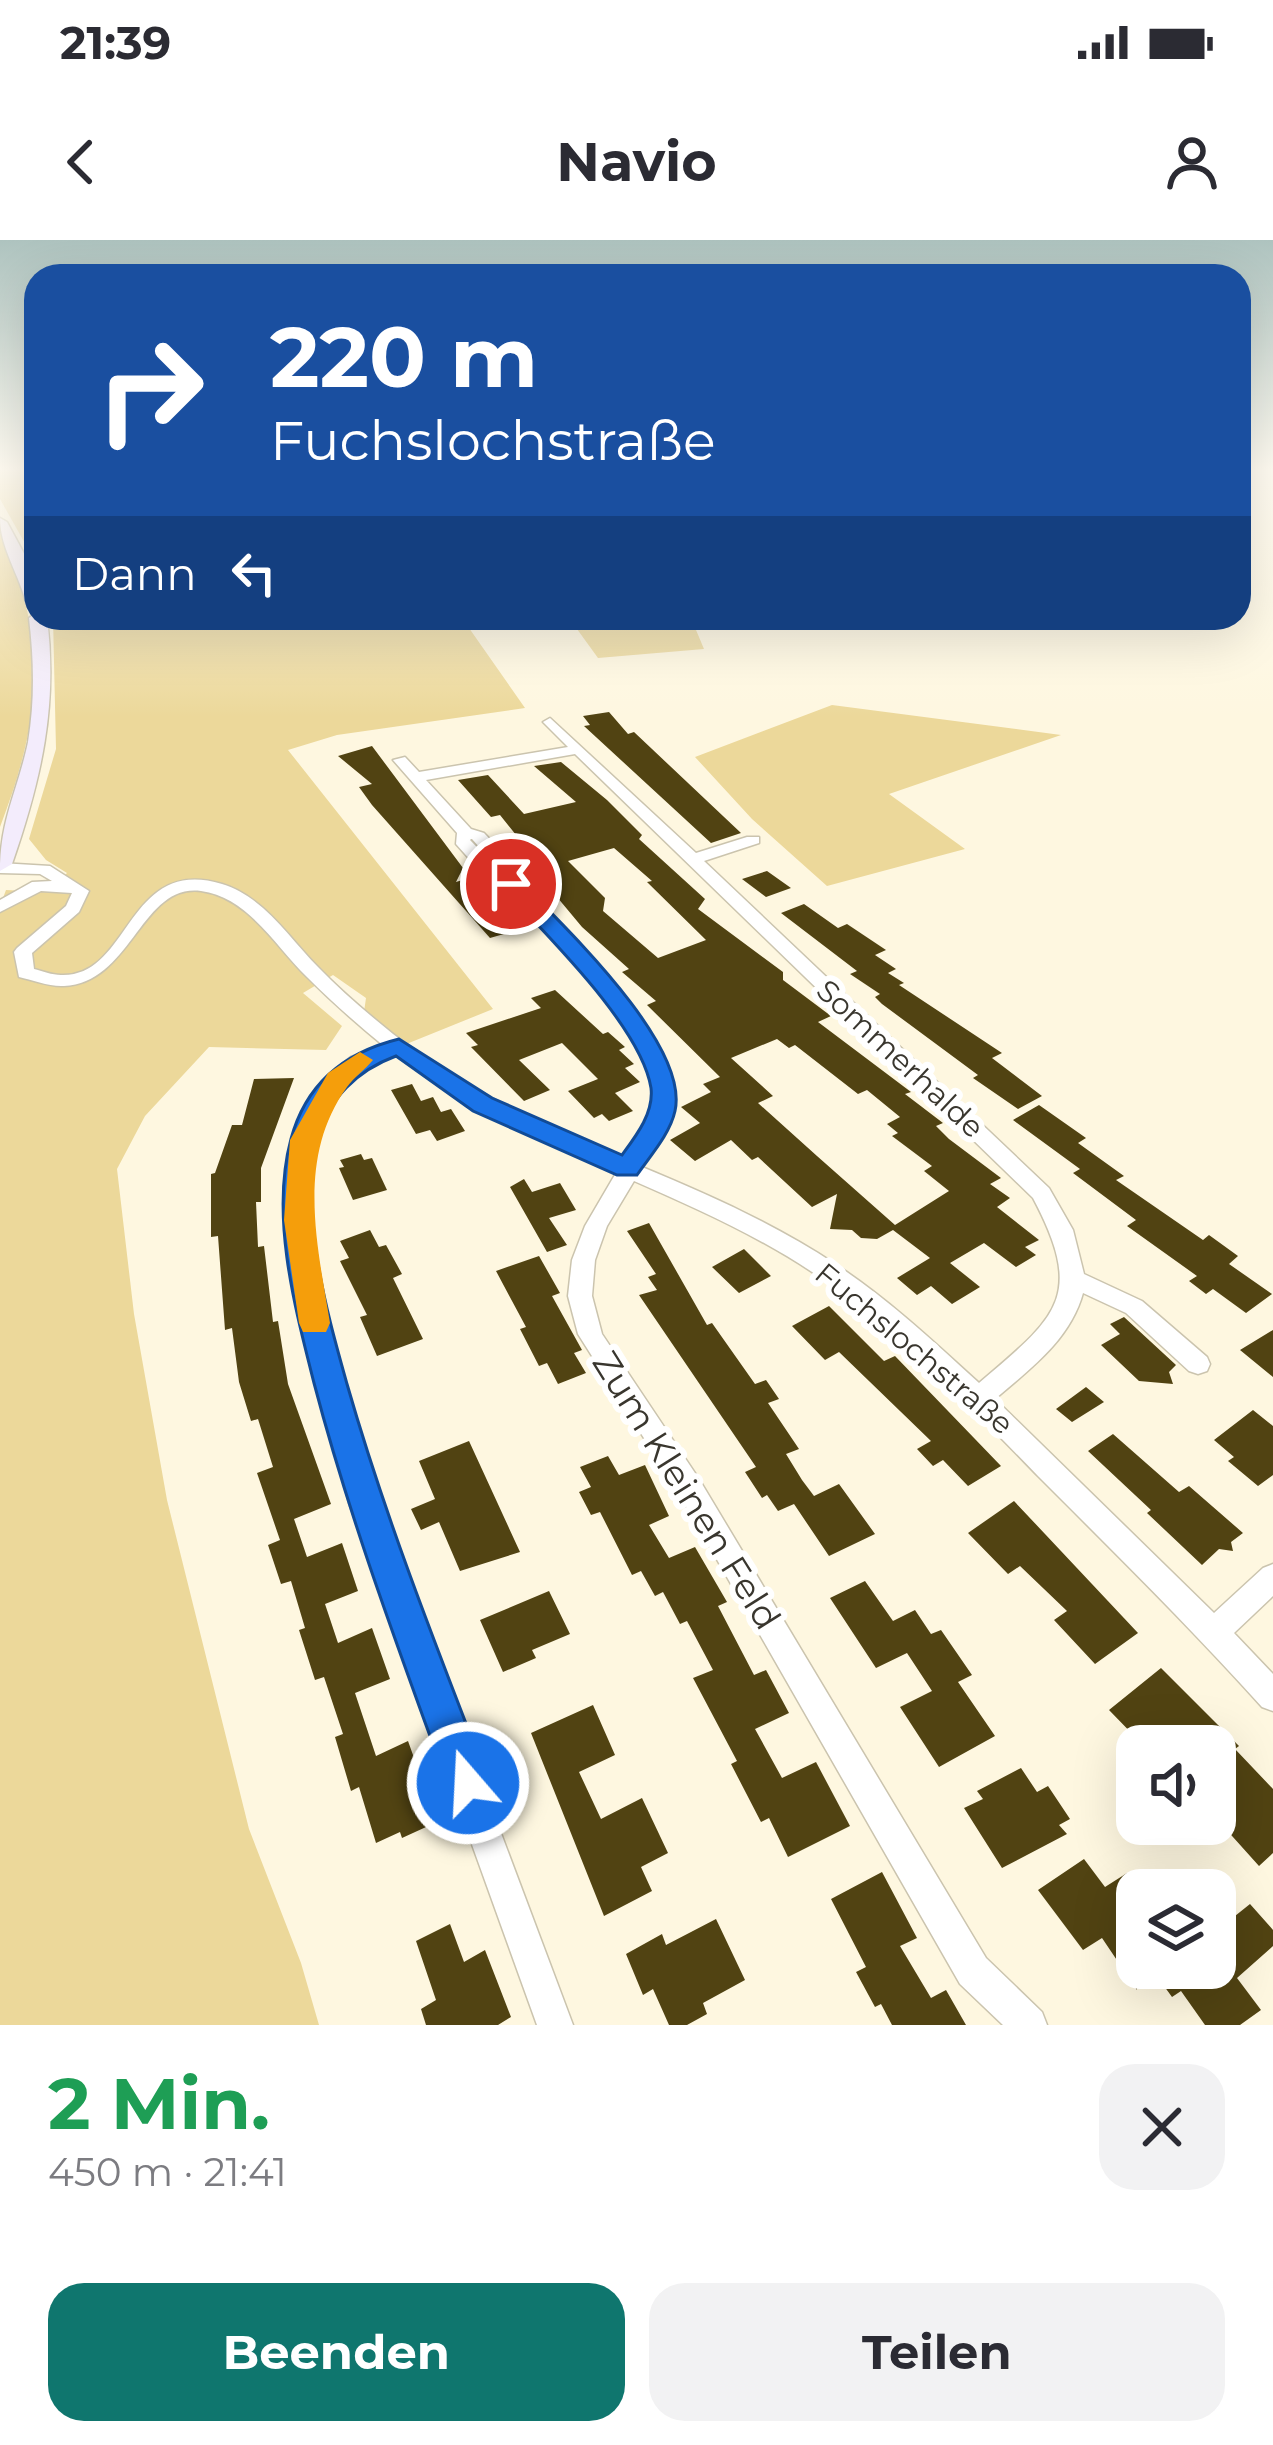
<!DOCTYPE html>
<html lang="de">
<meta charset="utf-8">
<style>
:root{--surface:#fff;--page:#f2f2f3;--text:#2b2b33;--muted:#7c7c81;--accent:#0f766e}
body{margin:0;font-family:Montserrat,sans-serif;background:var(--page);color:var(--text);height:100vh;display:flex;flex-direction:column;font-size:45px;white-space:nowrap}
*{box-sizing:border-box;margin:0}
p{font-size:39px;color:var(--muted)}
.icon{flex:none;width:66px;height:66px;fill:none;stroke:currentColor;stroke-width:2;stroke-linecap:round;stroke-linejoin:round}
.map{position:relative;height:1785px;overflow:hidden}
.sheet{display:flex;flex-direction:column;background:var(--surface);flex:1}
.sheet>*{flex:none}
.banner{position:absolute;left:24px;top:24px;width:1227px;height:366px;border-radius:36px;box-shadow:0 12px 48px #0002;background:#1a4fa0;color:#fff;overflow:hidden}
.controls{position:absolute;left:1116px;top:1485px;display:grid;gap:24px}
.controls a{display:grid;place-items:center;width:120px;height:120px;border-radius:24px;background:var(--surface);box-shadow:0 12px 48px #0002;font-size:60px}
.pin{position:absolute;display:grid;place-items:center;width:102px;height:102px;color:#fff;margin:-51px;border:6px solid #fff;border-radius:50%;box-shadow:0 3px 12px #0007}
.me{position:absolute;width:132px;margin:-66px;rotate:341deg;stroke-linejoin:round;filter:drop-shadow(0 0 9px #0008)}
.turn{display:flex;align-items:center;gap:42px;height:252px;padding:0 48px;font-size:54px}
.turn .icon{width:156px;height:156px;stroke-width:2.5}
.turn b{display:block;font-size:84px;line-height:102px}
.then{display:flex;align-items:center;height:114px;padding:0 48px;background:#0003;gap:24px;font-size:45px}
.round{display:grid;place-items:center;flex:none;width:126px;height:126px;border-radius:36px;background:var(--page)}
.summary{display:flex;align-items:center;justify-content:space-between;height:204px;padding:0 48px}
h1{font-size:72px;font-weight:700;line-height:90px;color:#1e9e55}
.button{display:flex;gap:24px;margin-top:auto;padding:24px 48px}
.button a{flex:1;height:138px;border-radius:36px;background:var(--accent);color:#fff;font-size:48px;font-weight:700;line-height:138px;text-align:center}
.button a+a{background:var(--page);color:var(--text)}
.status{display:flex;justify-content:space-between;align-items:center;height:84px;padding:0 60px;background:var(--surface);direction:ltr}
.status svg{height:33px;fill:currentColor}
header{display:flex;justify-content:space-between;align-items:center;height:156px;padding:0 48px;background:var(--surface);font-size:54px;font-weight:700}
.map>svg:first-child{display:block}
.green{fill:#ecd89a}
.building{fill:#514312;fill-rule:evenodd}
.lines{fill:none;stroke-linecap:round;stroke-linejoin:round}
.street-casing{stroke:#cbc4ae;stroke-width:3}
.secondary-casing{stroke:#cbc4ae;stroke-width:3}
.street{fill:#fff;fill-rule:evenodd}
.secondary{fill:#f3ecfc;fill-rule:evenodd}
.route{fill:#1a73e8;stroke:#114b97;stroke-width:3}
.slow{fill:#f59e0b}
.labels{text-anchor:middle;stroke-width:12;stroke-linejoin:round;paint-order:stroke}
.street-label{font-size:30px;fill:#39362e;stroke:#fff}
.near-street-label{font-size:36px;fill:#39362e;stroke:#fff}
</style>
<div class="status"><b>21:39</b><svg viewBox="0 0 49 12"><path d="M0 12V9h3v3zM5 12V6h3v6zM10 12V3h3v9zM15 12V0h3v12zM26 1h20v11H26zM47 4h2v5h-2z"/></svg></div>
<header><svg class="icon" aria-label="back" viewBox="0 0 24 24"><path d="M15 5l-7 7 7 7"/></svg>Navio<svg class="icon" aria-label="person" viewBox="0 0 24 24"><circle cx="12" cy="8" r="4"/><path d="M4 21q1-7 8-7t8 7"/></svg></header>
<div class="map">
<svg width="1273" height="1785" viewBox="0 0 1273 1785">
<rect width="100%" height="100%" fill="#fef7e0"/>
<path class="green" d="M0,227H36V323L0,259Z
M0,292C49,400 42,477 0,587Z
M53,378H462L525,468L337,495L288,510L493,769L399,807L363,779L366,758L333,735L303,753L342,786L326,810L209,807L145,876L117,929L134,1074L167,1260L249,1589L301,1723L319,1785H0V666L6,650L48,652L67,633L46,620L29,599L56,509Z
M569,378H691L704,409L598,418Z
M832,465L1061,495L889,554L965,609L827,646L752,579L695,517Z"/>
<path class="building" d="M609,472L628,494L634,492L741,593L711,603L584,486L590,485L583,476Z
M372,506L463,628L456,642L472,637L525,688L490,698L372,565L359,547L372,544L338,516Z
M561,522L607,560L642,595L639,599L705,659L698,669L783,732V740L831,776L818,782L911,852L905,854L943,883L936,886L949,899L1001,938L990,944L1010,958L997,967L1039,1000L1025,1007L1036,1015L1016,1027L984,1003L950,1023L980,1047L952,1064L931,1046L917,1055L897,1038L930,1018L893,990L877,999L861,998L852,990L830,989L837,954L812,967L758,917L752,920L731,900L695,921L670,900L700,883L681,867L711,852L703,844L720,837L647,765L656,761L622,732L629,729L582,687L547,645L552,644L548,636L527,618L533,616L500,575L491,577L458,540L488,535L524,574L576,562L534,526ZM614,608L652,641L647,642L706,700L658,718L603,671L605,658L568,621ZM777,799L789,808L795,805L858,854L867,850L900,877L887,884L898,893L892,896L932,926L924,931L949,951L895,985L817,916L758,863L773,856L731,818Z
M767,631L791,648L766,657L742,639Z
M804,664L838,688L847,684L886,710L875,715L896,729L888,733L904,743L899,745L1002,813L992,818L1042,856L1018,869L973,838L978,835L882,764L875,757L880,754L850,734L857,731L781,673Z
M555,750L603,794L608,792L625,807L619,810L634,824L625,828L640,842L615,853L633,871L609,881L602,874L594,878L568,851L598,839L562,803L519,820L550,850L524,861L471,807L478,805L466,793L541,768L531,758Z
M294,838L261,928V962H256L258,1007L264,1006L273,1082L278,1081L288,1144L331,1264L294,1279L307,1317L342,1303L358,1351L325,1364L338,1403L372,1388L390,1439L355,1453L376,1516L408,1501L437,1582L402,1598L400,1592L376,1603L359,1547L351,1551L335,1497L343,1494L324,1437L315,1440L299,1390L305,1388L291,1341L281,1344L268,1305L280,1300L257,1233L273,1227L258,1179L251,1181L239,1142L232,1088L225,1090L218,996L211,997V934L215,933L232,885H242L254,839Z
M412,844L421,861L433,857L441,872L451,869L465,891L437,901L430,890L416,894L391,850Z
M1039,865L1086,898L1078,903L1124,936L1116,940L1203,1000L1209,995L1238,1016L1229,1024L1272,1054L1246,1073L1213,1049L1206,1054L1189,1041L1197,1036L1127,986L1136,980L1073,933L1080,929L1013,880Z
M361,914L364,920L372,918L387,950L353,960L339,928L344,927L340,920Z
M524,939L532,952L560,943L576,970L549,978L567,1005L547,1012L510,947Z
M649,983L707,1085L712,1083L755,1144L766,1140L779,1159L768,1163L799,1209L786,1214L802,1240L814,1256L839,1244L875,1294L829,1316L794,1264L778,1271L767,1255L762,1258L745,1232L756,1227L639,1055L657,1050L648,1037L656,1034L627,991Z
M370,990L379,1007L386,1005L402,1034L393,1038L423,1099L377,1116L360,1077L367,1075L340,1021L349,1018L340,1001Z
M744,1009L771,1036L739,1053L712,1027Z
M539,1016L560,1053L552,1056L582,1110L574,1113L586,1133L558,1144L547,1123L539,1126L520,1089L526,1087L496,1031Z
M829,1066L884,1121L895,1116L1001,1226L968,1246L943,1220L933,1226L917,1209L931,1201L839,1112L825,1120L792,1086Z
M1124,1077L1176,1125L1169,1132L1173,1144L1139,1141L1101,1105L1120,1094L1110,1084Z
M1273,1090V1137L1240,1110Z
M1086,1147L1104,1162L1072,1182L1056,1169Z
M1253,1170L1273,1186V1235L1258,1246L1228,1221L1234,1217L1214,1200Z
M1113,1194L1179,1252L1189,1246L1243,1293L1231,1302L1233,1311L1219,1309L1202,1325L1147,1273L1151,1270L1088,1211Z
M469,1201L520,1312L460,1331L439,1282L421,1290L411,1269L435,1259L419,1221Z
M608,1216L619,1235L645,1225L669,1276L649,1285L669,1318L695,1307L727,1362L718,1366L754,1435L766,1430L789,1473L755,1489L782,1538L816,1522L850,1586L788,1617L769,1578L761,1582L731,1524L737,1521L693,1438L713,1430L687,1381L680,1384L663,1352L655,1356L641,1331L632,1335L600,1272L591,1275L579,1252L591,1247L580,1227Z
M1014,1261L1138,1393L1095,1424L1054,1380L1067,1371L1020,1326L1008,1334L968,1293Z
M865,1341L893,1381L915,1370L931,1394L941,1390L972,1435L958,1442L995,1496L939,1527L900,1467L932,1451L907,1413L876,1428L830,1358Z
M549,1351L570,1394L532,1410L536,1418L503,1432L480,1380Z
M1161,1428L1239,1506L1235,1509L1273,1549V1613L1259,1626L1215,1577V1506H1144L1109,1470Z
M593,1465L615,1515L579,1532L601,1579L642,1558L668,1613L641,1627L652,1651L604,1676L531,1493Z
M1021,1528L1037,1552L1048,1546L1070,1579L1059,1585L1067,1594L1002,1628L964,1568L983,1559L977,1551Z
M1084,1619L1105,1647L1127,1633L1137,1648V1750L1102,1698L1083,1710L1038,1650Z
M882,1632L917,1698L900,1706L931,1758L946,1750L966,1785H892L881,1764L875,1767L856,1732L866,1727L831,1659Z
M1250,1664L1273,1690V1706L1237,1738L1261,1770L1240,1785H1205L1181,1751L1172,1757L1151,1728H1215V1692Z
M716,1679L745,1740L703,1763L707,1774L687,1785H669L653,1749L643,1755L626,1714L662,1694L666,1705Z
M450,1684L464,1722L485,1710L511,1777L498,1785H426L421,1769L436,1760L416,1701Z"/>
<g class="lines">
<defs>
<path id="street" d="M550,478L696,613L747,597H759V603L704,621L1049,948L1073,990L1084,1034L1142,1061L1207,1117L1210,1124L1207,1131L1198,1134L1189,1131L1126,1073L1083,1053C1070,1100 1030,1129 995,1159L1214,1373L1263,1328L1273,1324V1356L1234,1393L1273,1434V1471L1262,1467C1190,1387 1114,1312 1038,1236C970,1166 902,1094 821,1038C763,998 698,969 634,941L607,986L595,1020L592,1056L602,1094L699,1239L986,1718L1042,1772L1047,1785H1003L960,1744L680,1255L578,1094L568,1056L572,1020L585,986L616,933L470,865L395,815L365,825L345,843L315,900L310,979L326,1081L377,1263L573,1785H537L349,1263L302,1081L288,979L293,900L330,834L351,817L384,806C357,784 331,761 307,737C276,707 248,657 201,651C141,643 132,743 64,746C50,747 32,740 19,737L14,712L17,708L66,666L72,653L41,651L0,672V660L32,642L52,641L40,634L0,633V623L50,626L89,651L79,672L32,713L34,729C42,731 52,735 61,735C131,738 126,615 222,644C263,656 290,699 318,727C341,751 367,773 393,794C463,849 544,886 625,920L651,870L653,844L645,820L614,770L569,715L505,647L490,642L456,604L457,593L393,520L405,517L419,532L568,507L543,482ZM575,514L1033,958C1086,1058 1056,1077 979,1143C933,1101 887,1058 835,1024C775,984 709,955 642,927C653,910 668,890 672,869C686,802 563,689 520,642L519,630L484,593L471,589L426,540ZM471,599H472L504,635L470,600Z"/>
<path id="secondary" d="M0,278L7,282L36,336V371L27,366C20,336 0,308 0,278Z
M36,373V378H47C58,467 41,540 12,624L0,631C0,579 18,550 28,502C35,460 34,420 29,378Z"/>
</defs>
<use href="#street" class="street-casing"/>
<use href="#secondary" class="secondary-casing"/>
<use href="#street" class="street"/>
<use href="#secondary" class="secondary"/>
</g>
<linearGradient id="sky" x2="0" y2="1"><stop stop-color="#aec3bf"/><stop offset="0.48" stop-color="#fffbf1"/><stop offset="1" stop-color="#fffbf1" stop-opacity="0"/></linearGradient>
<rect width="1273" height="477" fill="url(#sky)"/>
<path class="route" d="M511,637L518,639C562,685 690,804 675,871C670,894 650,916 637,935H617L473,871L396,816C358,830 328,858 318,899C300,978 326,1069 347,1144C386,1280 438,1411 489,1543L483,1558L468,1564L453,1558L447,1543C399,1410 350,1280 314,1143C295,1068 270,976 291,899C306,843 346,812 399,799L492,858L622,915C636,896 654,873 651,848C641,786 545,694 503,648L500,644Z"/>
<path class="slow" d="M360,812L373,820C365,830 354,837 347,847C296,918 317,1003 330,1083L326,1092H303L299,1083L284,980L290,900L328,833Z"/>
<g class="labels">
<g class="street-label">
<text transform="translate(900 819) rotate(43)" y="10">Sommerhalde</text>
<text transform="translate(914 1109) rotate(40)" y="10">Fuchslochstraße</text>
</g>
<g class="near-street-label">
<text transform="translate(687 1250) rotate(58)" y="13">Zum Kleinen Feld</text>
</g>
</g>
</svg>
<div class="controls">
<a><svg class="icon" aria-label="sound" viewBox="0 0 24 24"><path d="M4 9h4l5-4v14l-5-4H4zM17 9q2 3 0 6"/></svg></a>
<a><svg class="icon" aria-label="layers" viewBox="0 0 24 24"><path d="M12 4l9 5-9 5-9-5zM3 14l9 5 9-5"/></svg></a>
</div>
<div class="pin" style="left:511px;top:644px;background:#d93025"><svg class="icon" aria-label="arrive" viewBox="0 0 24 24"><path d="M6 21V4h12l-3 4 3 4H6"/></svg></div>
<svg class="me" style="left:468px;top:1543px" viewBox="-20 -20 40 40"><circle r="17" fill="#1a73e8" stroke="#fff" stroke-width="3"/><path d="M0-11L8 9 0 5-8 9z" fill="#fff"/></svg>
<div class="banner">
<div class="turn"><svg class="icon" aria-label="right" viewBox="0 0 24 24"><path d="M7 20v-9h11M14 6l5 5-5 5"/></svg><div><b>220 m</b>Fuchslochstraße</div></div>
<div class="then">Dann<svg class="icon" aria-label="left" viewBox="0 0 24 24"><path d="M17 20v-9H6M10 6l-5 5 5 5"/></svg></div>
</div>
</div>
<section class="sheet">
<div class="summary"><div><h1>2 Min.</h1><p>450 m · 21:41</p></div><a class="round"><svg class="icon" aria-label="close" viewBox="0 0 24 24"><path d="M6 6l12 12M18 6L6 18"/></svg></a></div>
<div class="button"><a>Beenden</a><a>Teilen</a></div>
</section>
